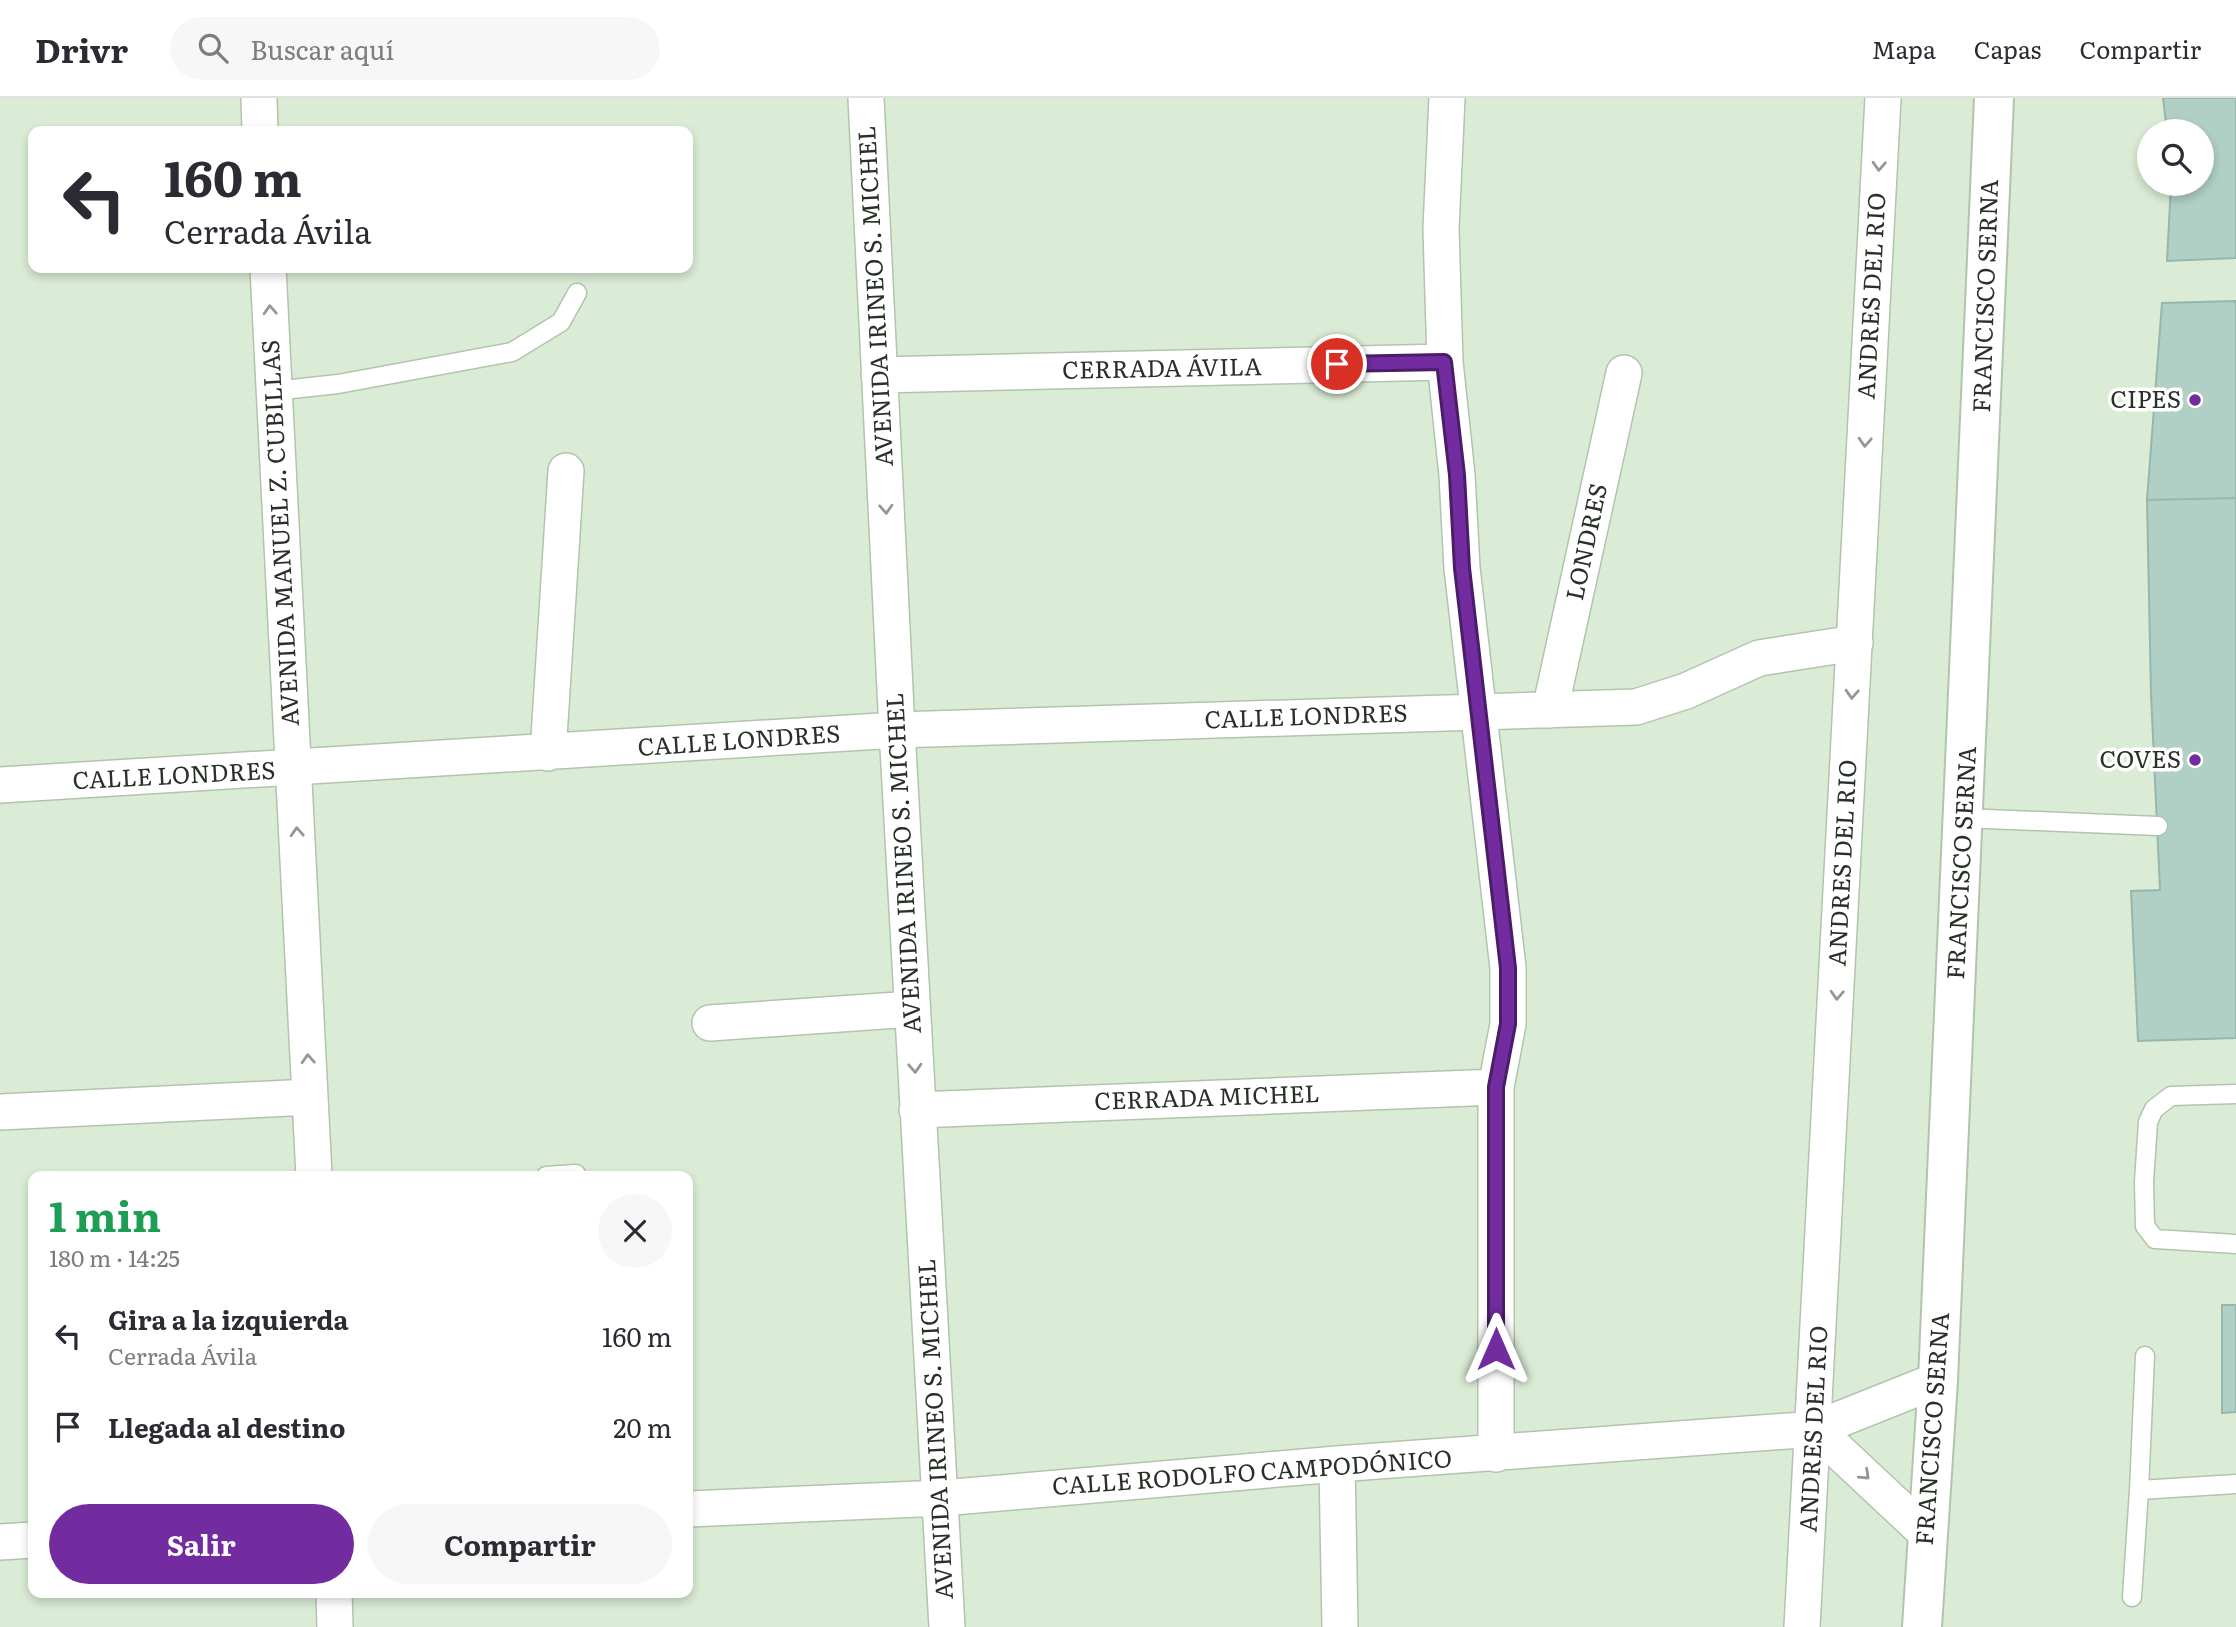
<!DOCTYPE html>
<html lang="es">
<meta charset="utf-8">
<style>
:root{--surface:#fff;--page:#f7f7f7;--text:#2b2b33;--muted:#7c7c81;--line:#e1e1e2;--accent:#732ca0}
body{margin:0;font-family:Literata,serif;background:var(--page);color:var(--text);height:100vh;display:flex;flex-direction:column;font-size:26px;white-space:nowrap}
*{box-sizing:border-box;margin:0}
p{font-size:23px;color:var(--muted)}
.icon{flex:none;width:38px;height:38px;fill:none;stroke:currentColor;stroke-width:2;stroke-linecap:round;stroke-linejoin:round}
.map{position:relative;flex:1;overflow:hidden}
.panel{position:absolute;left:28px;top:1073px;width:665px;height:427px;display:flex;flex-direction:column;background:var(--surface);border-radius:14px;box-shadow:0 4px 10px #0003}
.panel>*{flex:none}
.top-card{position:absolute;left:28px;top:28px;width:665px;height:147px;border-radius:14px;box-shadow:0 4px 10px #0003;background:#fff;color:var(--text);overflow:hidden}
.tools{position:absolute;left:2137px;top:21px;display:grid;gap:14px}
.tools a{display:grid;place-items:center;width:77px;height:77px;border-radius:50%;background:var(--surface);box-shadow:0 4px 10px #0003;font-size:35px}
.pin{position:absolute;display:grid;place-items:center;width:60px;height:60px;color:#fff;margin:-30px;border:4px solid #fff;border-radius:50%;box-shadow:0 2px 7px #0007}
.me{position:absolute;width:77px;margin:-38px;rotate:0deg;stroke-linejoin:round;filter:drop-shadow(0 0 5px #0008)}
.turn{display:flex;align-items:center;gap:24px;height:147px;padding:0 21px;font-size:32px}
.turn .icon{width:91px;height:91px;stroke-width:2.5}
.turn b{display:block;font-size:49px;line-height:60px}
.round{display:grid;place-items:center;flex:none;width:74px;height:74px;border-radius:37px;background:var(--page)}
.summary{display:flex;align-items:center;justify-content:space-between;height:119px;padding:0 21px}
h1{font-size:42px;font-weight:700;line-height:52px;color:#1e9e55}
.cta{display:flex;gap:14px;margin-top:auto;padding:14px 21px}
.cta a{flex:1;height:80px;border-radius:42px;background:var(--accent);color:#fff;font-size:28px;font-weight:700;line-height:80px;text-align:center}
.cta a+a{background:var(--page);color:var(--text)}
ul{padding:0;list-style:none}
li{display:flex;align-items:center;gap:21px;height:91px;padding:0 21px}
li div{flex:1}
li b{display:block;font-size:26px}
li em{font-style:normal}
header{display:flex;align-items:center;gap:42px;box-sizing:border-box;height:98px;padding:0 35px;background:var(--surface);border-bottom:2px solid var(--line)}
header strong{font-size:33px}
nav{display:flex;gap:38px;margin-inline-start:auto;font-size:24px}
.search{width:490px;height:63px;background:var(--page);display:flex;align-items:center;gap:18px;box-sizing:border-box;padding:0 24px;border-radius:38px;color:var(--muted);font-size:26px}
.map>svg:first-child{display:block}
.building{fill:#b0cfc5;stroke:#97b6ac;stroke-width:2}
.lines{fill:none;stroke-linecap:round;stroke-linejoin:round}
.service-casing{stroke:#b3c4ae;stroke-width:21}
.minor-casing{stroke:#b3c4ae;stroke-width:38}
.secondary-casing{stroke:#b3c4ae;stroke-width:42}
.service{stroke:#fff;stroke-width:18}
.minor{stroke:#fff;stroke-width:35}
.secondary{stroke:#fff;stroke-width:38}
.oneway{stroke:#949894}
.route-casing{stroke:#4b1d68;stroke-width:18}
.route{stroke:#732ca0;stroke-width:12}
.poi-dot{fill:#732ca0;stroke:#fff;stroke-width:2.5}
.labels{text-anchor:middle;stroke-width:7;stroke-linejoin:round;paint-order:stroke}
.street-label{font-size:24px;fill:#293028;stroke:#fff}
.poi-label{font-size:24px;fill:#293028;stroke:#fff;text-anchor:end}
</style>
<header>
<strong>Drivr</strong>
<div class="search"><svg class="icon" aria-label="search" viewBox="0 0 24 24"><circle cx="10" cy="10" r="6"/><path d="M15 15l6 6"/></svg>Buscar aquí</div>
<nav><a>Mapa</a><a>Capas</a><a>Compartir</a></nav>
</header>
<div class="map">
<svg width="2236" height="1529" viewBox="0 0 2236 1529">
<rect width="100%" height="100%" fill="#daecd5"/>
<path class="building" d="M2163,0H2236V160L2167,163L2171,86H2202V33H2167Z
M2236,203V400L2147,402L2162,205Z
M2236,400V940L2138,943L2131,793L2160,792L2151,596L2147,402Z
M2222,1207H2236V1314L2222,1315Z"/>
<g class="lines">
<defs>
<path id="service" d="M274,293L338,286L512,254L561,224L577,195
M1964,720L2158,728
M2236,996L2171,998L2154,1011L2148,1024L2144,1084L2145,1128L2155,1141L2236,1146
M546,1078L576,1076
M2139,1392L2145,1258
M2132,1499L2139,1392L2236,1386"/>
<path id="minor" d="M259,0L260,33
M866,0L897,632L947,1529
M1447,0L1441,131L1445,264L1457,377L1462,470L1508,870V926L1496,989V1356
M268,170L314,1078
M879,277L1445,264
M1550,612L1624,275
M548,655L566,373
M0,687L897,632L1636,609L1686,593L1759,560L1855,545
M710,925L912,911
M917,1012L1496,989
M0,1014L310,999
M1815,1331L1926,1435
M1337,1366L1340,1529
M688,1411L942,1400L1337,1366L1815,1331L1938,1282
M0,1444L33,1442
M334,1494L335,1529
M1802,1529L1883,0"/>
<path id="secondary" d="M1922,1529L1938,1282L1994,0"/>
</defs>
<use href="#service" class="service-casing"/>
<use href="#minor" class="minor-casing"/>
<use href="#secondary" class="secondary-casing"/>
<use href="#service" class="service"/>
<use href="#minor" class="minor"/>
<use href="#secondary" class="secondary"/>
</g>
<defs><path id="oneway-chevron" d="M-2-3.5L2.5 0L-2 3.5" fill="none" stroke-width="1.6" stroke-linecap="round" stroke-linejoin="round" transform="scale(1.75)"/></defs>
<g class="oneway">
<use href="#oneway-chevron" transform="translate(1879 68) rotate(93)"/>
<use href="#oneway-chevron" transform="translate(270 212) rotate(-93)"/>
<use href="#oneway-chevron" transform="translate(1865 344) rotate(93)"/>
<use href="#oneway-chevron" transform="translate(886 411) rotate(87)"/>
<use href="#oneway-chevron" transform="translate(1852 596) rotate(93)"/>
<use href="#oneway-chevron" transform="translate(297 734) rotate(-93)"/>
<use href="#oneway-chevron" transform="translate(1837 897) rotate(93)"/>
<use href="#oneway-chevron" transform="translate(308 961) rotate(-93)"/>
<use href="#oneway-chevron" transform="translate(915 970) rotate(87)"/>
<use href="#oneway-chevron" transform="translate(1865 1377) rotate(43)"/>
</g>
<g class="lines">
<defs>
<path id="route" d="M1337,266L1444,264L1457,377L1462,470L1508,870V926L1496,989V1251"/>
</defs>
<use href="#route" class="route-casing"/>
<use href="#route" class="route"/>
</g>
<g class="poi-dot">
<circle cx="2195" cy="302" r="7"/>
<circle cx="2195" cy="662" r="7"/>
</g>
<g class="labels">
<g class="street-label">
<text transform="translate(876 198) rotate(-93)" y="8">AVENIDA IRINEO S. MICHEL</text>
<text transform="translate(1872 198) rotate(-87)" y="8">ANDRES DEL RIO</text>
<text transform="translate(1986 198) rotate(-88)" y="8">FRANCISCO SERNA</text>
<text transform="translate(1162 271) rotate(-1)" y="8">CERRADA ÁVILA</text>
<text transform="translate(281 435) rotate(-93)" y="8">AVENIDA MANUEL Z. CUBILLAS</text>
<text transform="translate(1587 444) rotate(-78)" y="8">LONDRES</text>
<text transform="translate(1306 619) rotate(-2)" y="8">CALLE LONDRES</text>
<text transform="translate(739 643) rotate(-4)" y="8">CALLE LONDRES</text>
<text transform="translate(174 678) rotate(-3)" y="8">CALLE LONDRES</text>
<text transform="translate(904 765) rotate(-93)" y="8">AVENIDA IRINEO S. MICHEL</text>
<text transform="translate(1843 765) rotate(-87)" y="8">ANDRES DEL RIO</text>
<text transform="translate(1962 765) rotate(-87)" y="8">FRANCISCO SERNA</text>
<text transform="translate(1207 1000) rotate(-2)" y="8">CERRADA MICHEL</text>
<text transform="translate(936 1331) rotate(-93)" y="8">AVENIDA IRINEO S. MICHEL</text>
<text transform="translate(1814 1331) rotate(-87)" y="8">ANDRES DEL RIO</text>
<text transform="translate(1933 1331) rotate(-86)" y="8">FRANCISCO SERNA</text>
<text transform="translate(1252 1375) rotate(-4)" y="8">CALLE RODOLFO CAMPODÓNICO</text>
</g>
<g class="poi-label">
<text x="2181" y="310">CIPES</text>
<text x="2181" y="670">COVES</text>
</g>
</g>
</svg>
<div class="tools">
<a><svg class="icon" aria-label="search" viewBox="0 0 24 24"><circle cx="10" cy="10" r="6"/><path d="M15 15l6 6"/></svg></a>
</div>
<div class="pin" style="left:1337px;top:266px;background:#d93025"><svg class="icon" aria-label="arrive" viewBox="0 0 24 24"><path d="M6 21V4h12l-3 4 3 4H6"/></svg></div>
<svg class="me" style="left:1496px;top:1251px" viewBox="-20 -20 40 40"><path d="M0-17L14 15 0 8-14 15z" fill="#732ca0" stroke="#fff" stroke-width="4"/></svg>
<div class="top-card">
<div class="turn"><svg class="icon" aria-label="left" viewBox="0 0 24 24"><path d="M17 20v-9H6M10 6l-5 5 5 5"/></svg><div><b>160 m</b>Cerrada Ávila</div></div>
</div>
<section class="panel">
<div class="summary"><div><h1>1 min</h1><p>180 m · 14:25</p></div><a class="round"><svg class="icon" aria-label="close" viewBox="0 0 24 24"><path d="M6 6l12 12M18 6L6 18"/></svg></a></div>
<ul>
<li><svg class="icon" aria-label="left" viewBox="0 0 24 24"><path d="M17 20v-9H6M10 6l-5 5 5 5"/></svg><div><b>Gira a la izquierda</b><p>Cerrada Ávila</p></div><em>160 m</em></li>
<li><svg class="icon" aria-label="arrive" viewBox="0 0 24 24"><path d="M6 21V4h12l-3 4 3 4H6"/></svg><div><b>Llegada al destino</b></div><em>20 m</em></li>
</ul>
<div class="cta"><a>Salir</a><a>Compartir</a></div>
</section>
</div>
